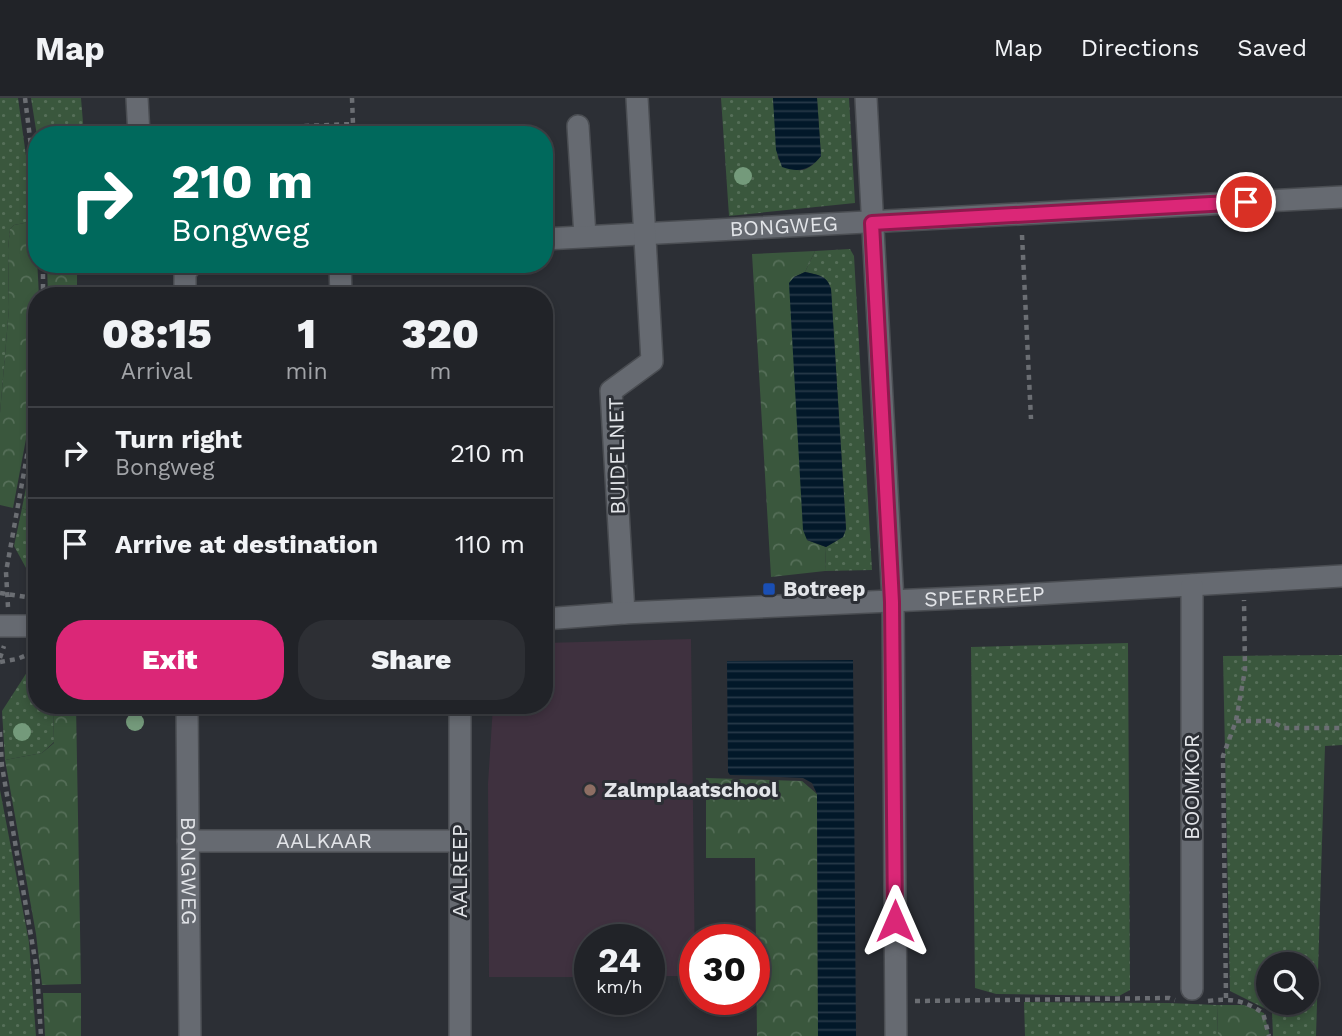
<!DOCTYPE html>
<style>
:root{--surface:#212328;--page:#2d2f34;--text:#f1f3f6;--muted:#a2a4a8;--line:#3e4045;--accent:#db2777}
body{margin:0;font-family:"Work Sans",sans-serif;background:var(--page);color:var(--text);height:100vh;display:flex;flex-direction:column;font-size:26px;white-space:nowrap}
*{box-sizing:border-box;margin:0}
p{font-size:23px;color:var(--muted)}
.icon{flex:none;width:38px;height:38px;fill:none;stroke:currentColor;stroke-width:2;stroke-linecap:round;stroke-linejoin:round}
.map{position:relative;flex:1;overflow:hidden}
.panel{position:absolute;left:28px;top:189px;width:525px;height:427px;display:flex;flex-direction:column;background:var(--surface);border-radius:28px;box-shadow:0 4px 10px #0003,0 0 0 2px var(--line)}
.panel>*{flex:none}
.top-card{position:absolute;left:28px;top:28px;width:525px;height:147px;border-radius:28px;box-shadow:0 4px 10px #0003,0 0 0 2px var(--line);background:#00695c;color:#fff;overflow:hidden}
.controls{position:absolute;left:1256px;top:854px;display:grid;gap:14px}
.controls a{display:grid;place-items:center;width:63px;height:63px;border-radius:50%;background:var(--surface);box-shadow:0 4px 10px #0003,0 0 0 2px var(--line);font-size:35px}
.speed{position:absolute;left:574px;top:826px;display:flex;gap:14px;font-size:35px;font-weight:700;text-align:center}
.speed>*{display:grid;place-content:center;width:91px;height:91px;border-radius:50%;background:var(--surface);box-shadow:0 4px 10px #0003,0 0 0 2px var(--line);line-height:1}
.speed small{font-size:18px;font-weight:400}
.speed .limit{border:10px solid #d22;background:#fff;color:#111}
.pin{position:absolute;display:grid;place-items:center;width:60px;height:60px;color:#fff;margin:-30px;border:4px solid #fff;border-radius:50%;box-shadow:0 2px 7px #0007}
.me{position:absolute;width:77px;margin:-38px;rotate:0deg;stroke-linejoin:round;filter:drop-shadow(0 0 5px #0008)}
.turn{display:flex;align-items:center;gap:24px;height:147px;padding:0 28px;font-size:32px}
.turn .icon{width:91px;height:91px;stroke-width:2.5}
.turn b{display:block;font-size:49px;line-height:60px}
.eta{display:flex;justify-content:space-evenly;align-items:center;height:119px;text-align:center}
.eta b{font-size:42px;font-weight:800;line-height:49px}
.action{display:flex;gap:14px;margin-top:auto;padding:14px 28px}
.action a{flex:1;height:80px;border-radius:28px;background:var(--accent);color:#fff;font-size:28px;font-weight:800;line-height:80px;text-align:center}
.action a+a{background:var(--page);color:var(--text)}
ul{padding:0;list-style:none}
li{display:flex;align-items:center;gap:21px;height:91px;padding:0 28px;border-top:2px solid var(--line)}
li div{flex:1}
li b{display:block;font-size:26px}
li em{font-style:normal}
header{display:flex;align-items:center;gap:42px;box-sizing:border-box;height:98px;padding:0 35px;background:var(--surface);border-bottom:2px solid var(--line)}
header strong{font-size:33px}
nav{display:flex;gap:38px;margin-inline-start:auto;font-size:24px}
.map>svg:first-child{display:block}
.education{fill:#3f313f}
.grass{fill:url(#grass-dots);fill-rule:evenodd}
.forest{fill:url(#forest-crowns)}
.water{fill:url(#water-rules)}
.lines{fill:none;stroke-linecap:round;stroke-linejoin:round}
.minor-casing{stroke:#4a4d52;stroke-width:24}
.path{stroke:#6b6e73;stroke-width:4.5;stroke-dasharray:5 5;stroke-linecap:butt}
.minor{stroke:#666a71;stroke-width:21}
.tree{fill:#749a7b}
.route-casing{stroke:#8e194d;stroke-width:18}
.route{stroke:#db2777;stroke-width:12}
.transit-dot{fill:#1a4fb4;stroke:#2c2f35;stroke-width:2.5}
.education-dot{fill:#8d6e63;stroke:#2c2f35;stroke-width:2.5}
.labels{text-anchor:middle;stroke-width:6;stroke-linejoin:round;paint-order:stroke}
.street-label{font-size:21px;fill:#e3e5e9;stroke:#2c2f35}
.poi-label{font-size:21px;font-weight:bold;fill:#e3e5e9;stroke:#2c2f35;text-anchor:start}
</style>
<header>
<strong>Map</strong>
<nav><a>Map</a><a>Directions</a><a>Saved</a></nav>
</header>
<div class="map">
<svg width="1342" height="938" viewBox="0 0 1342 938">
<defs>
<pattern id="grass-dots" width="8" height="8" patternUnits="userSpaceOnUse" patternTransform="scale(1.75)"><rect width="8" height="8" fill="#3a573d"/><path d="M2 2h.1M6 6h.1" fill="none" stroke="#566f59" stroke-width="1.8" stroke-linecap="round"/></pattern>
<pattern id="forest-crowns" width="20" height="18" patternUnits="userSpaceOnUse" patternTransform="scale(1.75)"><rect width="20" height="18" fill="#3a573d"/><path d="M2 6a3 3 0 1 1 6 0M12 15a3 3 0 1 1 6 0" fill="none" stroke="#566f59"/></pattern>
<pattern id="water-rules" width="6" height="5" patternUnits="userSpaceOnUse" patternTransform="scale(1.75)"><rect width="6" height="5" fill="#021829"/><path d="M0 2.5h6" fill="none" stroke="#273948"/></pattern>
</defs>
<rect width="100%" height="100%" fill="#2c2f35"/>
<path class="education" d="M691,541L695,878H649V842H590V879H489L488,686L493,607H544V545Z"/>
<path class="grass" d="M0,0H18L35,123L14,127L10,131L8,151L9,210L0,315Z
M31,0H81L84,37L37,38Z
M721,0H773L778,61C795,76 806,77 821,58L817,0H849L855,105L729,118Z
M850,151L854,158L872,472L825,473L826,449L843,439L846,431L831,191C827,177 818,177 805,174L815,153Z
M22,410L37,416V490L14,448Z
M1128,545L1130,892L1119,898L996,896L975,890L971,549Z
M1342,557V647L1325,648L1316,938H1273L1272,914L1230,893L1223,558ZM1269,866H1307V905H1269Z
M37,566V607H53L54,644L42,655L5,662L2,613L31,568Z
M0,692L29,844L36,938H0Z
M1024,904L1169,905L1217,907L1218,938H1025Z"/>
<path class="forest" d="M35,123L39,198H37L36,288L13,410L0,407V315L9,210L8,151L10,131L14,127Z
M815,153L805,174L794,179L807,442L826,449L825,473L771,479L752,156Z
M47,166H77V198H48Z
M37,333V416L22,410Z
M53,607H76L81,886L42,887L36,836L5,662L42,655L54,645Z
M706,680L802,683L817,696L818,938H757L755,760H706Z
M43,895H81V938H45Z
M1244,907L1264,915L1270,938H1218L1217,907Z"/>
<path class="water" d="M773,0H817L821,58C810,72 799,75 782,69L776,52Z
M805,174C818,177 827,177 831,191L846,431L843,439L826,449L807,442L803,432L789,185L794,179Z
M853,562L856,938H818L817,696L812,685L803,680L730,677L728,674L727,563Z"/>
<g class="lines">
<defs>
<g id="minor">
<path d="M137,0L139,37"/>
<path d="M866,0L893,504L896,938"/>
<path d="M578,28L585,138"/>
<path id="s1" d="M544,141L1342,99"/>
<path d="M340,166L341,198"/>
<path d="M185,198V175L192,166"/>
<path d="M624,515L611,293L652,263L637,0"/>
<path id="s2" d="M544,521L624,515L1003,498L1342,478"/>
<path d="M0,528H37"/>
<path id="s3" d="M187,607L190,938"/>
<path d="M460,607V938"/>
<path id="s4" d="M188,743H460"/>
<path d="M1192,891V487"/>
</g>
</defs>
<use href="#minor" class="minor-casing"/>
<path class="path" d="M25,0L37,96
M299,37L305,28L353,26L352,0
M1022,137L1031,321
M43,166V198
M0,495L26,499L37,504
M8,509L6,474L37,302
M0,560L4,548
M0,564L17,561L37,553
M1236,623H1271L1284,630H1342
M0,634L2,668L37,873L41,938
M1226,900L1223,658L1236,623L1245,572L1244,502
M915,903L1169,900L1175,902
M1208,903C1230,900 1244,902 1263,915L1269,938"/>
<use href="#minor" class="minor"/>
</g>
<g class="tree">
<circle cx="743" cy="78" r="9"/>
<circle cx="135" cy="624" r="9"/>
<circle cx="22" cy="634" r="9"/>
</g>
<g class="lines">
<defs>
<path id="route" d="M895,823L892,504L872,125L1246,104"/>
</defs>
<use href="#route" class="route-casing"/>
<use href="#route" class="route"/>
</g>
<rect class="transit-dot" x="762" y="484" width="14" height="14" rx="3.5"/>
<circle class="education-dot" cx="590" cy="692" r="7"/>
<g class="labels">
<g class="street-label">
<text dy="7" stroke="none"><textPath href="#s1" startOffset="240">BONGWEG</textPath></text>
<text transform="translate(617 358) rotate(-91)" y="7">BUIDELNET</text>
<text dy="7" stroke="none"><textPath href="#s2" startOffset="441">SPEERREEP</textPath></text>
<text transform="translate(1192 689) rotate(-90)" y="7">BOOMKOR</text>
<text dy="7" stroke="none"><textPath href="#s4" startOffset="136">AALKAAR</textPath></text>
<text dy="7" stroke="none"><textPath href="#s3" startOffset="166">BONGWEG</textPath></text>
<text transform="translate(460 773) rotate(-90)" y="7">AALREEP</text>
</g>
<g class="poi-label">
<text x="783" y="498">Botreep</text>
<text x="604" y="699">Zalmplaatschool</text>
</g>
</g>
</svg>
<div class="controls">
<a><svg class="icon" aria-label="search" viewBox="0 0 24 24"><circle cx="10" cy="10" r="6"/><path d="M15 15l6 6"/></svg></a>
</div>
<div class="speed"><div>24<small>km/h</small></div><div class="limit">30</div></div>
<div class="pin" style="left:1246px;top:104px;background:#d93025"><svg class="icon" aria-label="arrive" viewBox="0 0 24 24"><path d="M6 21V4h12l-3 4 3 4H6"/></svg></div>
<svg class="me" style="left:895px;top:823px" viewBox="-20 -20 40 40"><path d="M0-17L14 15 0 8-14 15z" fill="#db2777" stroke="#fff" stroke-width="4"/></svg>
<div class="top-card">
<div class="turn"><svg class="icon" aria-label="right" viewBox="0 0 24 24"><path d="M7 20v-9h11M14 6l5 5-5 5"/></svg><div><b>210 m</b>Bongweg</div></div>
</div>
<section class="panel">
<div class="eta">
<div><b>08:15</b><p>Arrival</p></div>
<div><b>1</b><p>min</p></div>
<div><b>320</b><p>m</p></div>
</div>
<ul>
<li><svg class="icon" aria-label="right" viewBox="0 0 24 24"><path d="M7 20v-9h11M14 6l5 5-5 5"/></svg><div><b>Turn right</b><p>Bongweg</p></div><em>210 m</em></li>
<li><svg class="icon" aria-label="arrive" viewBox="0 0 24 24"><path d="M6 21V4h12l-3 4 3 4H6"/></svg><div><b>Arrive at destination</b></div><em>110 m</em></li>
</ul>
<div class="action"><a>Exit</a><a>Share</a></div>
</section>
</div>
